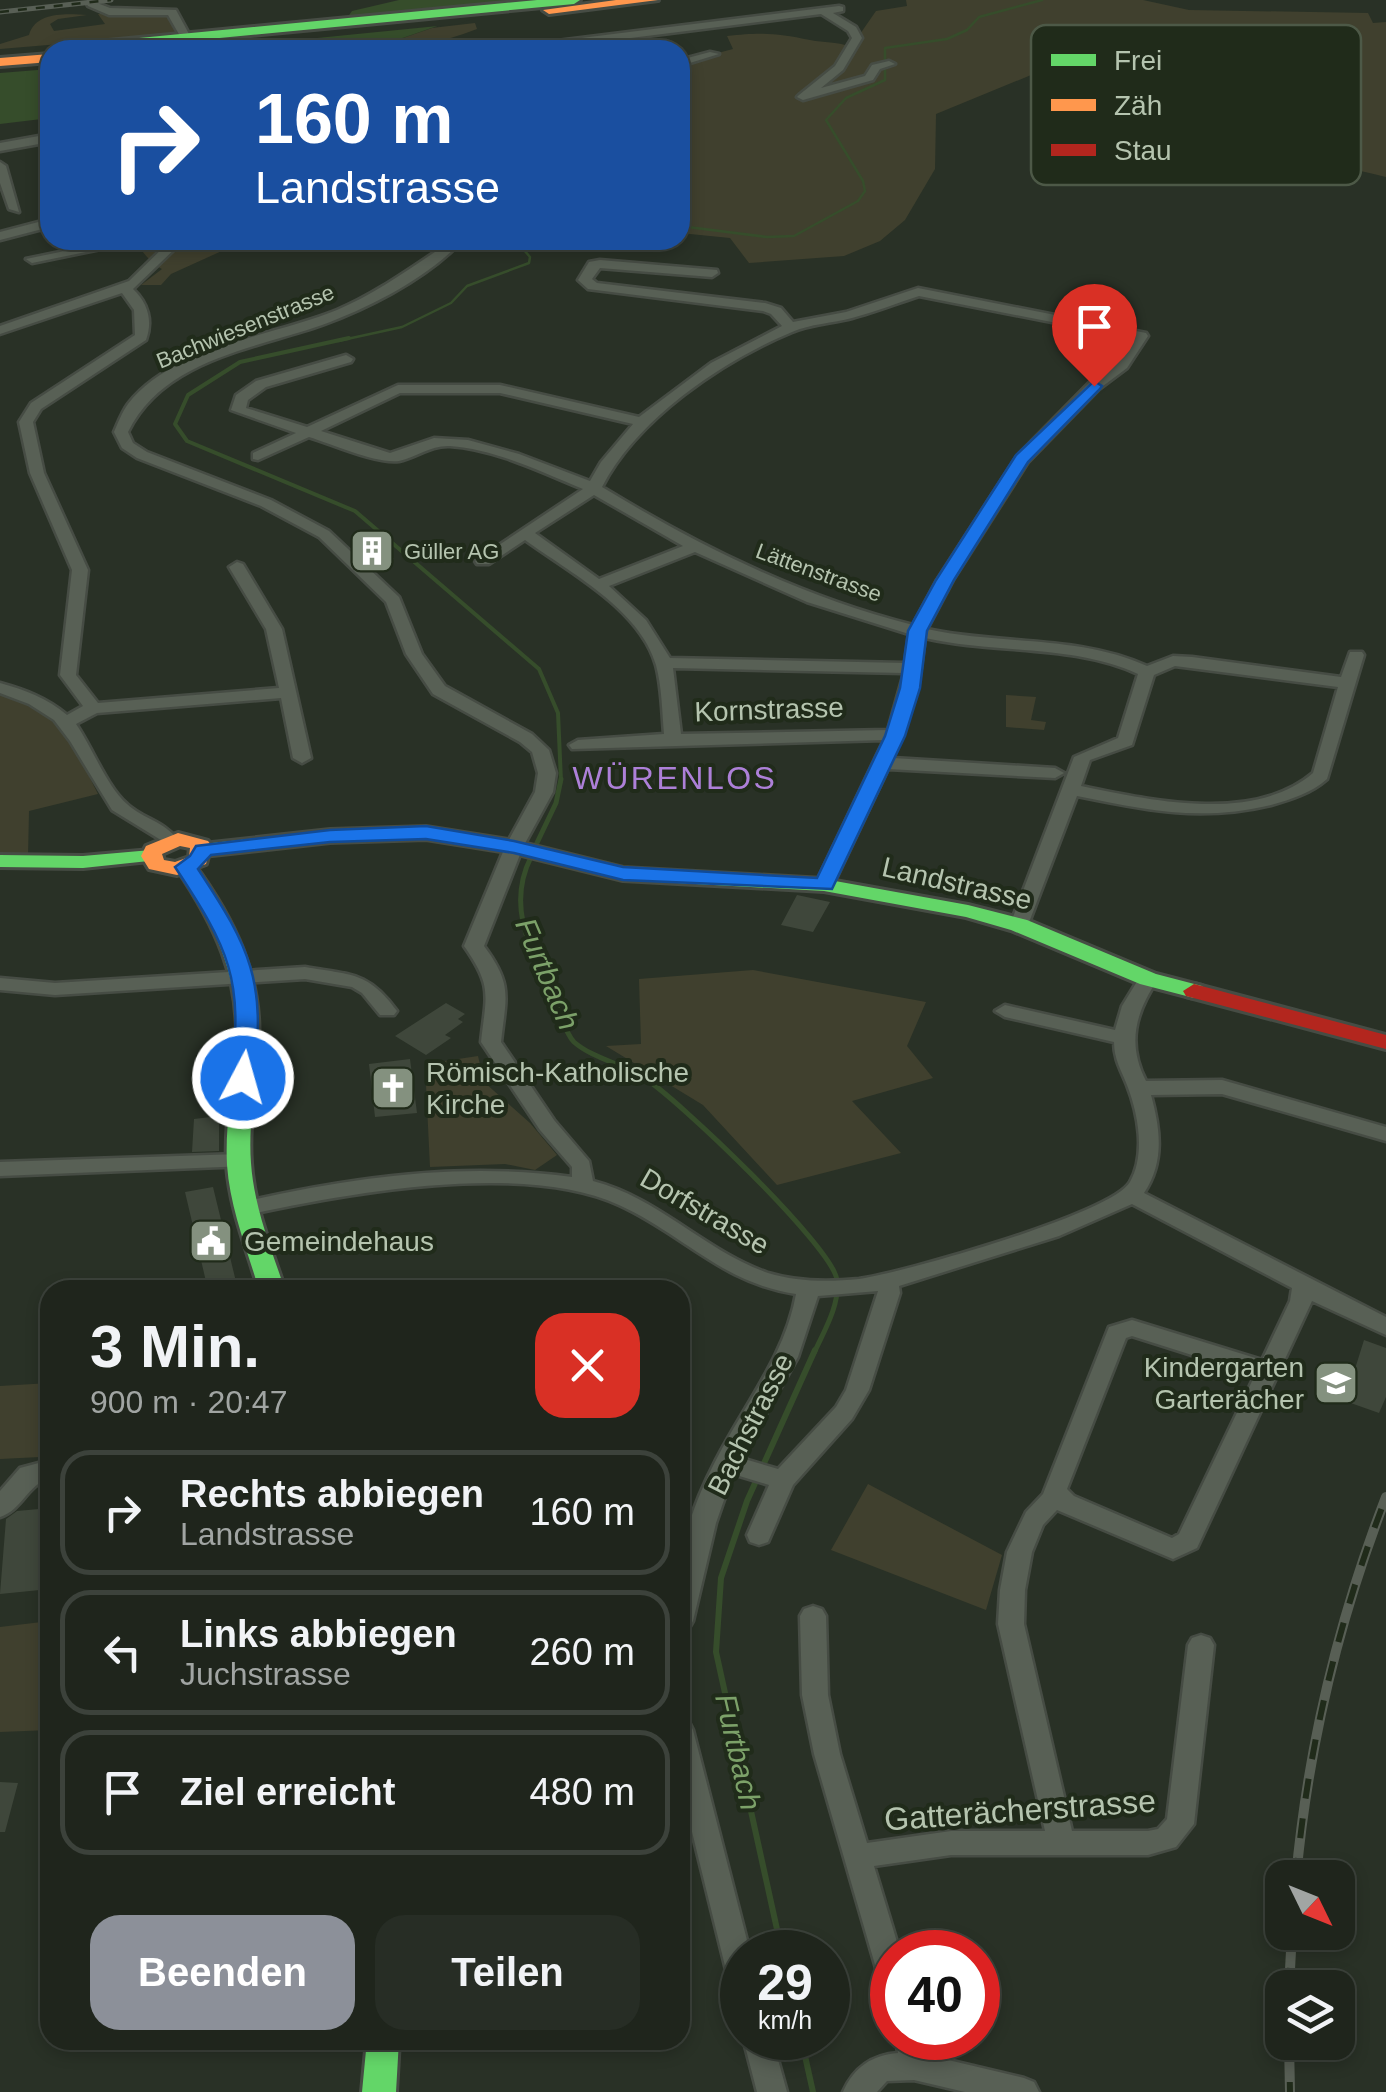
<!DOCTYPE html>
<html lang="de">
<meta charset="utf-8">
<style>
:root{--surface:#1f251c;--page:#272d25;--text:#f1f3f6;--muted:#a1a5a3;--line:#3c423b;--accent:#8c9099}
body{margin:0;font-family:Helvetica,sans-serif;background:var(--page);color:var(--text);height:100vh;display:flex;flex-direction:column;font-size:38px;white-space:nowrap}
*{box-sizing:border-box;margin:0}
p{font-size:32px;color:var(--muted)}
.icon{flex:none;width:55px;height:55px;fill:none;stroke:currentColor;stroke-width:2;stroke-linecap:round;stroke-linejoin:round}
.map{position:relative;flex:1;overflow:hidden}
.drawer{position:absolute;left:40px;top:1280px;width:650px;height:770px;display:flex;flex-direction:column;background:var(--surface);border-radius:30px;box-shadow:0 5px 15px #0003,0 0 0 2px var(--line)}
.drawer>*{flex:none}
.top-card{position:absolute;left:40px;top:40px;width:650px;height:210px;border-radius:30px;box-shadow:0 5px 15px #0003,0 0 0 2px var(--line);background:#1a4fa0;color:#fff;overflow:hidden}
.needle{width:65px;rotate:133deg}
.controls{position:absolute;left:1265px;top:1860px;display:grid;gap:20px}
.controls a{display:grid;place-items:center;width:90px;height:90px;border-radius:20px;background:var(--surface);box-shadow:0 5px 15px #0003,0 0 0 2px var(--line);font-size:50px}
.speed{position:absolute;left:720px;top:1930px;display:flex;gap:20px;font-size:50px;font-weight:700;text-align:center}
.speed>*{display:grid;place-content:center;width:130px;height:130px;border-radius:50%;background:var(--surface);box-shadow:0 5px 15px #0003,0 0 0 2px var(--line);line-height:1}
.speed small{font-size:25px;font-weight:400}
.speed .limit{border:15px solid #d22;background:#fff;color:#111}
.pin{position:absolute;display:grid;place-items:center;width:85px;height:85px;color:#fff;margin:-102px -42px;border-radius:50% 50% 50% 0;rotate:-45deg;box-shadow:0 0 10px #0007}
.pin .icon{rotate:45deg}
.me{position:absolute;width:110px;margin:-55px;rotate:6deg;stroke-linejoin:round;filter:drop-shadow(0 0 8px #0008)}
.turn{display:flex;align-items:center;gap:35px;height:210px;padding:0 50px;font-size:45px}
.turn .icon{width:130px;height:130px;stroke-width:2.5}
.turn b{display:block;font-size:70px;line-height:85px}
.round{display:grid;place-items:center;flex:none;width:105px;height:105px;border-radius:30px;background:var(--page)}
.overview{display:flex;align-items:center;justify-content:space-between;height:170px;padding:0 50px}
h1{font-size:60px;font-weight:800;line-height:75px}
.primary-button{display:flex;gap:20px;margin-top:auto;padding:20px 50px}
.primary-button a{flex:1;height:115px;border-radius:30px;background:var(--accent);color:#fff;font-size:40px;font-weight:800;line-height:115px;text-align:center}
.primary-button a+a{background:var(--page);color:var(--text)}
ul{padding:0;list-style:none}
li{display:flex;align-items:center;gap:30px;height:125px;margin:0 20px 15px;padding:0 30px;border:5px solid var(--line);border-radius:30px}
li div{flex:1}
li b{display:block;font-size:38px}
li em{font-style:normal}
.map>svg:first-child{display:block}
.green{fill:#40402e}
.water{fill:#364d2b}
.pier{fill:#293126}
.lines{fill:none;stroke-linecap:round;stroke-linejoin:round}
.stream-far3{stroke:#364d2b;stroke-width:2.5}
.stream-far2{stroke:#364d2b;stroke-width:4}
.stream-far1{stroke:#364d2b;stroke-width:5}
.stream{stroke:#364d2b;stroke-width:6}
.building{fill:#3f473b}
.street-casing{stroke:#464c44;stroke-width:5}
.fast-casing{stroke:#464c44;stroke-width:6}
.slow-casing{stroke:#464c44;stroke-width:6}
.jam-casing{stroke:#464c44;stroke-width:6}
.street{fill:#586055;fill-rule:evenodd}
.fast{fill:#63d668;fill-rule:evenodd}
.slow{fill:#ff974d;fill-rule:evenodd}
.jam{fill:#b3261e;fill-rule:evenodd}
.rail-far1-casing{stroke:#585f55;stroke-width:5}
.rail-casing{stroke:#585f55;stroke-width:10}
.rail-far1{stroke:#202b1a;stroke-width:2.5;stroke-dasharray:9;stroke-linecap:butt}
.rail{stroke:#202b1a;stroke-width:6;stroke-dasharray:20;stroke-linecap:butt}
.route{fill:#1a73e8;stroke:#114b97;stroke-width:2.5}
.labels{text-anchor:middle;stroke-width:8;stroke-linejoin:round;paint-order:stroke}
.far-street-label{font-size:22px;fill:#b5c4af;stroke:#202b1a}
.far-poi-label{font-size:22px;fill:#b5c4af;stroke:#202b1a;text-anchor:start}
.street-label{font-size:28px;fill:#b5c4af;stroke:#202b1a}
.poi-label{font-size:28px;fill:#b5c4af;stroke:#202b1a;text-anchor:start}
.water-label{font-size:30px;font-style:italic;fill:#7ca169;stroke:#202b1a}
.quarter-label{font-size:32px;letter-spacing:2.5px;fill:#ad80d8;stroke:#202b1a}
.near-street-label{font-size:32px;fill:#b5c4af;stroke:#202b1a}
.key{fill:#202b1a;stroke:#4d5947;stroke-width:2.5}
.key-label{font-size:28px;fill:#b5c4af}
</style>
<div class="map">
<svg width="1386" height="2092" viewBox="0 0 1386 2092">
<rect width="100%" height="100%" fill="#293126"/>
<path class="green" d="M906,0H1143L1189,10L1368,13L1373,23L1386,22V177C1304,154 1217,162 1135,137L1123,91L1048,68L936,114L935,169L905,220L880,241L844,256L749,263L730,238L680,233V63L733,49L727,36C761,32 777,33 810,40C825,43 835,41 851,47L876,11L907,6Z
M161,11L172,16L179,34L0,49V44L29,35C36,11 67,14 87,15L58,19L50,24L54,31L105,24L98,14Z
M475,23L477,29C440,43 407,50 368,50L432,28Z
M130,240H246L171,274L161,285H141L162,269C148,262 143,249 130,240Z
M0,694C60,709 72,743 98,794L29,811L28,856L0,855Z
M1006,695L1036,697L1031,720L1046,722L1044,730L1006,727Z
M753,970L926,1002L907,1046L933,1078L852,1101L901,1153L777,1185L703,1105L606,1046L641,1044L639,979Z
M478,1056L484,1082L530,1123L557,1155L535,1170L505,1164L430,1167L425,1064Z
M50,1383L40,1457L0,1459V1386Z
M868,1484L1002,1555L986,1610L831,1550Z
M50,1621V1730L0,1732V1627Z"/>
<path class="water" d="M399,0H512L368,50H211L347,18L352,11Z
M50,69V118L0,124V73Z"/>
<path class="pier" d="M514,5L458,24L216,48L249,37Z"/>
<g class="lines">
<path class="stream-far3" d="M680,226L767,237L794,236L858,201L865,191L863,181L826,120L846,98L885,80V48L947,39L967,30L979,17L1042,0
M338,341L402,327L451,303L467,286L529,263L530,257L524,250L529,240"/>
<path class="stream-far2" d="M349,338L240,362L188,395L175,424L187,441L355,511L539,669L558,713L561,781"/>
<path class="stream-far1" d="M535,847L556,803L561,779
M531,857C505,909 533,953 555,1001C560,1012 565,1033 574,1042C592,1058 622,1064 643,1077C676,1097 833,1247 837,1280C840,1305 824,1331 814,1353"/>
<path class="stream" d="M782,1952L716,1652L721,1578L747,1501L815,1350
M801,2038L813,2092"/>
</g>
<path class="building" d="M371,538L394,559L373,565L351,544Z
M797,895L830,902L813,932L781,925Z
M446,1003L465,1014L458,1019L463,1022L445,1035L451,1038L426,1055L395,1036Z
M410,1059L417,1113L375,1117L369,1064Z
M219,1116V1151L192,1152L194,1119Z
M213,1187L238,1290H208L185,1192Z
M1364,1340L1386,1348V1397L1379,1413L1345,1401Z
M50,1508V1589L0,1594L6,1519L17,1511Z
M0,1782L18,1783L5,1832H0Z"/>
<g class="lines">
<defs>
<path id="street" d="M92,1L110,8L176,10L189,34L180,36L168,15H109L88,6L87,4Z
M839,6L843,7V11L833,13L856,27L862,38L843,70L821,88L865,76L872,65L889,61L895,64L880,69L873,80L803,100L797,97L799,95L835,66L852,38L848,31L821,14L535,50H504L509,47Z
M438,43L468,50H411Z
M710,52L719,54L680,66V60Z
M50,134V142L0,151V143Z
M0,162L6,166L19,212L9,209L0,183Z
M50,219V227L0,240V232Z
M118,240H145L32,263L26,259Z
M171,240H184L133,289C148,303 153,321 146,340L41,409L33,422L44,473L88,570L76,675L98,703L279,688L266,629L229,567L237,562L243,564L282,629L311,758L302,763L293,758L281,698L97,713L76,724C92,747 107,787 127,804C143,819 164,821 178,840L169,845L112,810L70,741L54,720L29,704L0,693V683C25,690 47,698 67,715L83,706L60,675L72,570L30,473L19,422L31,403L135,335L134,310L122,293L0,334V326L129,281Z
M444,246L454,249C419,282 368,308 322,325C253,349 163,360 128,432L133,443L147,452L271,500L329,531L399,597L422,654L445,686L532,734L549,750L556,773L553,792L523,847L484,946C513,985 506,996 501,1042L554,1120L589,1161L593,1181C659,1198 705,1251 768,1273C797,1282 829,1282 859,1279C901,1273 1112,1214 1130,1182C1146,1154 1138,1113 1127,1085C1121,1070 1114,1059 1114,1042L1005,1017L995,1011L1005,1005L1115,1030L1122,1006L1141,975L1148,973L1158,979C1135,1013 1127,1044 1146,1081L1222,1080L1386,1127V1141L1222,1094L1151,1095C1160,1128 1165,1162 1144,1193L1386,1317V1335L1312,1301L1197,1548L1173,1559L1057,1510L1043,1525L1032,1552L1025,1590L1024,1624L1072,1831H1148L1158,1829L1167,1819L1188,1645L1192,1638L1201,1635L1210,1638L1214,1645L1194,1824L1176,1847L1148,1855H951L874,1866L900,1952H892V1988L882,1984L878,1975L814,1754L802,1695L800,1616L804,1609L813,1606L822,1609L826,1616L828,1695L840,1754L867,1843L951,1831H1045L998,1624L1000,1590L1007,1552L1026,1512L1043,1494L1109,1327L1132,1320L1262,1360L1290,1301L1292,1288L1132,1204L1059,1236L899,1286L900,1293L869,1390L852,1419L793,1485L768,1542L759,1545L750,1542L747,1535L769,1485L733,1474L716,1523L693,1621L689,1628L680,1631C680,1611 679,1590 680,1569C682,1534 700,1491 716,1460C744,1405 785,1356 796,1294C722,1283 683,1234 619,1205C523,1161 348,1193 247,1215L239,1213L236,1208L239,1203L247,1201C354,1177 462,1162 572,1177V1167L540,1130L481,1042C486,995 493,987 464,946L505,847L535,792L538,773L532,752L520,742L433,694L406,654L386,602L319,537L261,506L137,458L122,448L114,432C118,423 122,412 128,404C171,347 274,336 337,310C375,294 409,269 444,246ZM878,1291L846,1390L836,1407L778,1469L741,1458L798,1357L818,1296ZM1132,1336L1255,1375L1179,1534L1172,1538L1074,1496L1067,1489L1126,1338Z
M600,260L717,270L718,273L712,277L600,268L592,279L597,283L765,303L781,308L793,322L846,312L918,288L1146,333L1148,336L1127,368L1099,389L1028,462L953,580L927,629C999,645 1079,635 1147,666L1173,656L1192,657L1341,677L1350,652H1362L1364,655L1327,779C1311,793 1292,799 1271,805C1200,822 1146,810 1077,796L1028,925L1019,931L1010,925L1074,757L1118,738L1138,674C1073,644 995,654 925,638L918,688L893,758L1055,768L1064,773L1055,778L888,769L833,885L824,891L815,885L884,740L572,749L569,745L578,740L664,734C662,712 662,687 656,665C640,609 569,572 525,540L489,564H477L475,561L583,489C541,472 495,449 450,446C431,445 417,457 399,461C376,464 332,444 309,437L258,460L253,459V453L296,433L231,410L236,395L256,381L346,355L353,359L351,362L266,387L248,400L246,408L307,427L398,385H500L639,417L711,363L782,326L771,314L763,311L588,289L578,280L589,262ZM919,296L1133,338L1117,362L1089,383L1017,456L937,580L913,625C802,597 699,546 602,487C637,419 722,361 792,332C810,324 833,323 852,318C875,312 897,303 919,296ZM400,393H500L633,424L601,462L590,481L519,454L468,440L434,438L390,453L321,431ZM594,495L683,546L599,579L535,533ZM695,552L807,602L909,634L905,663L670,658L646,620L609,586ZM1175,666L1338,687L1313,773C1253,824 1150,800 1081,786L1090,760L1132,745L1154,675ZM673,668L904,673L888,730L681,734Z
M305,967C350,975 368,971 397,1011L394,1015H380L362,993L352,987L305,979L55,995L0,990V978L55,983Z
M239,1154L246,1156L250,1161L246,1166L0,1176V1162Z
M50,1460V1478C27,1485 22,1510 0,1517V1491L20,1468Z
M680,1719L689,1722L693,1730L750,1952H742V1991L732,1987L728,1978L680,1783Z
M743,2038H772L787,2092H757Z
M896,2038H925L927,2055L1024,2078L1034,2082L1039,2092H965L914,2080L887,2081L877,2092H843C854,2067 872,2055 898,2053Z"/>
<path id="fast" d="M537,0H580L574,4L94,50H50L56,46Z
M426,827L514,841L623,868L824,879L968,905L1027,920L1156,974L1202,986L1205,991L1194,998L1140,984L1011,930L966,917L824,891L623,880L514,853L426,839L330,842L203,856L193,850L203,844L330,830Z
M151,850L158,852L161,856L158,860L83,868L0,867V855L83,856Z
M186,861L193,863C234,919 263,977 258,1048C256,1086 248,1125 251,1163C254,1207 271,1248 285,1290H259C247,1249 230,1208 227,1165C225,1127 232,1089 236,1051C242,980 215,924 176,867Z
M367,2040H399L396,2092H362Z"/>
<path id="slow" d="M616,0H658L549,14L543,10Z
M50,54V62L0,66V58Z
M178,833L208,841L211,845L206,864L177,875L149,869L141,856L146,846ZM180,846L190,848L189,857L175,862L164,860L162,854Z"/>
<path id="jam" d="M1194,984L1386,1035V1049L1186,996L1183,991Z"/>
</defs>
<use href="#street" class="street-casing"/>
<use href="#fast" class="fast-casing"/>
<use href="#slow" class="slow-casing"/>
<use href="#jam" class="jam-casing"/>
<use href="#street" class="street"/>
<use href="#fast" class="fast"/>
<use href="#slow" class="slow"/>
<use href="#jam" class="jam"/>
<defs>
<path id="rail-far1" d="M0,12L111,0"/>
<path id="rail" d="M1296,1878C1308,1746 1338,1621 1386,1497
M1289,1988L1292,1932
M1289,2042L1290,2092"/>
</defs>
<use href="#rail-far1" class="rail-far1-casing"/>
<use href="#rail" class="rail-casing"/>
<use href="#rail-far1" class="rail-far1"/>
<use href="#rail" class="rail"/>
</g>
<path class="route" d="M1094,381L1102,386L1100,389L1028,462L954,580L927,631L920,688L905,736L832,889L623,880L514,853L426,839L330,842L211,855L198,869C251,949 266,981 254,1078L243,1086L235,1084L231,1078C244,979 229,949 175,867L190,856L196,846L330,830L426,826L514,841L623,867L817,878L885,736L900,688L908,631L936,580L1016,455Z"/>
<defs>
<symbol id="building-square" viewBox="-11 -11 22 22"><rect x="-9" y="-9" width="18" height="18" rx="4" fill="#84917f" stroke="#202b1a"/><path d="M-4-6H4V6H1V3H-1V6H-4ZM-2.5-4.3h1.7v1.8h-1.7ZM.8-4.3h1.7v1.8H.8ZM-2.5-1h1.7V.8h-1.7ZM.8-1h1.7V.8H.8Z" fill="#fff"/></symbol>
<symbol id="church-square" viewBox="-11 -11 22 22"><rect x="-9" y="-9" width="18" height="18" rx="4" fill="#84917f" stroke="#202b1a"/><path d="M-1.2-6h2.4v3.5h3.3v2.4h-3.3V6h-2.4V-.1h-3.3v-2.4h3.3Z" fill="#fff"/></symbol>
<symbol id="civic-square" viewBox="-11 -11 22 22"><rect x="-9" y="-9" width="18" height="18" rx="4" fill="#84917f" stroke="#202b1a"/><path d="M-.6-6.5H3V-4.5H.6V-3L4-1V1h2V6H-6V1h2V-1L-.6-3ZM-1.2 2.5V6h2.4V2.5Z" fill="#fff"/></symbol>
<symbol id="school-square" viewBox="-11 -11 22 22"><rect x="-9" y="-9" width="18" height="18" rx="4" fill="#84917f" stroke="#202b1a"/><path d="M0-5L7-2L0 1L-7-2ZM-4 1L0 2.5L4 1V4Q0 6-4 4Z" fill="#fff"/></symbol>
</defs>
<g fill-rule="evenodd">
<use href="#building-square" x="347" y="526" width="50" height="50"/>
<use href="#church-square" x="368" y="1063" width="50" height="50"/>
<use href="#civic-square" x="186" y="1216" width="50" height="50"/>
<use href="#school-square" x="1311" y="1358" width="50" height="50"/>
</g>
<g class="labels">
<g class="far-street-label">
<text transform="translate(245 326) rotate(-22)" y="8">Bachwiesenstrasse</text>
<text transform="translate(819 572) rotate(20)" y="8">Lättenstrasse</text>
</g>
<g class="far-poi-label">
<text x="404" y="559">Güller AG</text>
</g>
<g class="street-label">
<text transform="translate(769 709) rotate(-2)" y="10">Kornstrasse</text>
<text transform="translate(957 883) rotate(13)" y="10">Landstrasse</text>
<text transform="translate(705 1211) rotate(30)" y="10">Dorfstrasse</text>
<text transform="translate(750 1424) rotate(-63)" y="10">Bachstrasse</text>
</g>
<g class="poi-label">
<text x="426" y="1082">Römisch-Katholische<tspan x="426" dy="32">Kirche</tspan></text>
<text x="244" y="1251">Gemeindehaus</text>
<text x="1304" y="1377" text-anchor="end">Kindergarten<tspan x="1304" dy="32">Garterächer</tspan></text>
</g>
<g class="water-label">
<text transform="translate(547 974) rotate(67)" y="10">Furtbach</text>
<text transform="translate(738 1752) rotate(77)" y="10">Furtbach</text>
</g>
<g class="quarter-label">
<text x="675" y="789">WÜRENLOS</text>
</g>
<g class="near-street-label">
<text transform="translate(1020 1810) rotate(-4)" y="11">Gatterächerstrasse</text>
</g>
</g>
<rect x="1031" y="25" width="330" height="160" rx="15" class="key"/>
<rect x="1051" y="54" width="45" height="12" fill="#63d668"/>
<rect x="1051" y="99" width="45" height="12" fill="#ff974d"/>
<rect x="1051" y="144" width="45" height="12" fill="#b3261e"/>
<g class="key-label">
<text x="1114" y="70">Frei</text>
<text x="1114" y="115">Zäh</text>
<text x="1114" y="160">Stau</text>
</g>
</svg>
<div class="controls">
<a><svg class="needle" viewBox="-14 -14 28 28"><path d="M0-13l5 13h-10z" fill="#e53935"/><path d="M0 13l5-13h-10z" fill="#a1a5a3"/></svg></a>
<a><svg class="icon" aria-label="layers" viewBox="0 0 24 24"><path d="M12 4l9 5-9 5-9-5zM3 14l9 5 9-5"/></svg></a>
</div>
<div class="speed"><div>29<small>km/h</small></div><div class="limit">40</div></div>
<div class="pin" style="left:1094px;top:386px;background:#d93025"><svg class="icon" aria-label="arrive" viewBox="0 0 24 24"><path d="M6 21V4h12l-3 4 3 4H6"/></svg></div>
<svg class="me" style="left:243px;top:1078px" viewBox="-20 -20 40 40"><circle r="17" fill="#1a73e8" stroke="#fff" stroke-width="3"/><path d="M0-11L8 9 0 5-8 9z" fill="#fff"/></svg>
<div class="top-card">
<div class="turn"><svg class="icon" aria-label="right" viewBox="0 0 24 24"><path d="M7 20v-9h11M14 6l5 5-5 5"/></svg><div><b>160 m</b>Landstrasse</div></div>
</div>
<section class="drawer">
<div class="overview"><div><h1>3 Min.</h1><p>900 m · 20:47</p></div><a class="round" style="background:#d93025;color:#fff"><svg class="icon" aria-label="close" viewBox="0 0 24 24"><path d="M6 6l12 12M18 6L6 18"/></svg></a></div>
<ul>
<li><svg class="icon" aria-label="right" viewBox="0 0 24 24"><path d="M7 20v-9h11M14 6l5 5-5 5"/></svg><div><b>Rechts abbiegen</b><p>Landstrasse</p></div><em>160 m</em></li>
<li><svg class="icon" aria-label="left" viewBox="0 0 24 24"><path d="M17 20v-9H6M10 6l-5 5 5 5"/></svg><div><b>Links abbiegen</b><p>Juchstrasse</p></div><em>260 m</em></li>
<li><svg class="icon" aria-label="arrive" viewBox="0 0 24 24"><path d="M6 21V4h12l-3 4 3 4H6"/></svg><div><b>Ziel erreicht</b></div><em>480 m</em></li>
</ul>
<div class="primary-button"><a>Beenden</a><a>Teilen</a></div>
</section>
</div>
